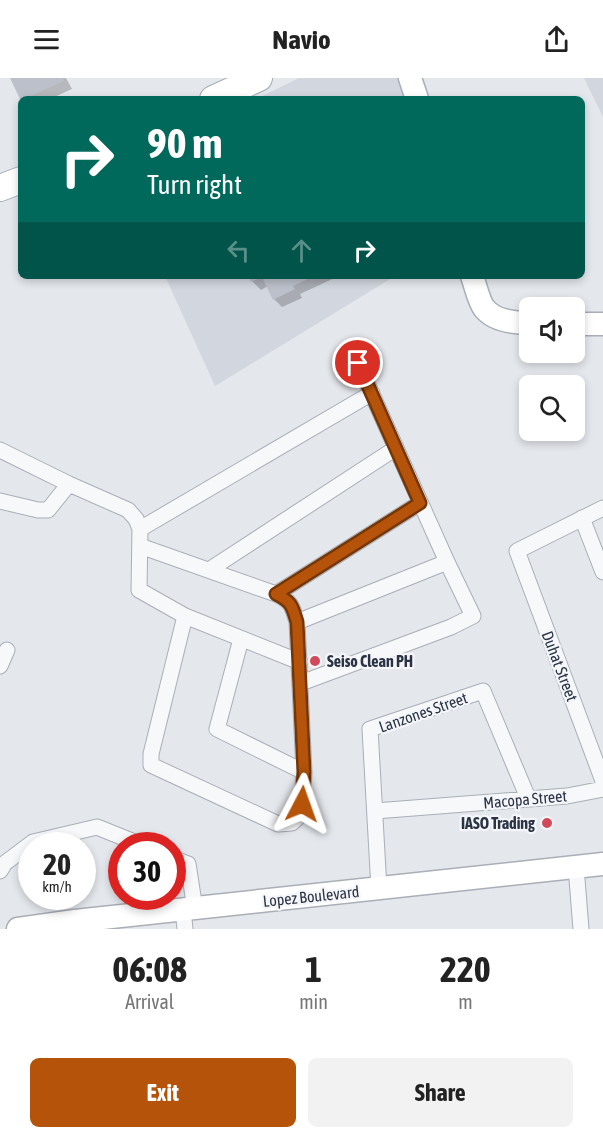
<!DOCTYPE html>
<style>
:root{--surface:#fff;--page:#f2f2f2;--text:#222;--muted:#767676;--accent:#b45309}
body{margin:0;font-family:"Asap Condensed",sans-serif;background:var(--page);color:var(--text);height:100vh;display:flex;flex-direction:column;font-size:22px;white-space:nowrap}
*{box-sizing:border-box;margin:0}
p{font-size:20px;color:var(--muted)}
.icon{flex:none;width:33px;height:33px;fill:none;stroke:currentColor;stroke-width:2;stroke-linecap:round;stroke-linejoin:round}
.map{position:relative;height:851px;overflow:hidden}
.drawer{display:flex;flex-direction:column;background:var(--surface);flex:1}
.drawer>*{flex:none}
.hud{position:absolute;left:18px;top:18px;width:567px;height:183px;border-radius:9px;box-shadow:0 3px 9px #0003;background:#00695c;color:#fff;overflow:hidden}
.tools{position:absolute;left:519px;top:219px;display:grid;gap:12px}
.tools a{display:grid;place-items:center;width:66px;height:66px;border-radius:9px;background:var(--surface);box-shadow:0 3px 9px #0003;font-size:30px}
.speed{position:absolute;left:18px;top:754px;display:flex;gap:12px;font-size:30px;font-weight:700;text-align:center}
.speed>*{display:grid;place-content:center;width:78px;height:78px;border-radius:50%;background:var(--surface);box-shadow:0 3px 9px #0003;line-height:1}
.speed small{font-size:15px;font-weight:400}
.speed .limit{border:9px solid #d22;background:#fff;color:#111}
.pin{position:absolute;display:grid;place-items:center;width:51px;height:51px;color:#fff;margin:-26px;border:3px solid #fff;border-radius:50%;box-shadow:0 2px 6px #0007}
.me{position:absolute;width:66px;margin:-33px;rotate:4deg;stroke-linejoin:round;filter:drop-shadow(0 0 4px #0008)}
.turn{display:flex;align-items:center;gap:21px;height:126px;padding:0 30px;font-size:27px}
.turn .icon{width:78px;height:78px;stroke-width:2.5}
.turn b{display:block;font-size:42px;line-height:51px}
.lanes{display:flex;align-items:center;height:57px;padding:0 30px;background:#0003;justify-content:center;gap:30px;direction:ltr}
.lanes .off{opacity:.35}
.eta{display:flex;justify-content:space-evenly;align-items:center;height:102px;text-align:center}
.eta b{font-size:36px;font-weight:700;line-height:42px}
.primary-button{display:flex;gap:12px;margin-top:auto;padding:12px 30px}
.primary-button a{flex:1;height:69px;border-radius:9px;background:var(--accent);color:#fff;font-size:24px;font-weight:700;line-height:69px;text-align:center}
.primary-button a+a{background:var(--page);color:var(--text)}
header{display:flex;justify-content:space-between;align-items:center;height:78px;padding:0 30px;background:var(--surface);font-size:27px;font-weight:700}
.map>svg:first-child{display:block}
.built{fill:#d2d6de}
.shadow{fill:#0003}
.building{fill:#bbc0ca}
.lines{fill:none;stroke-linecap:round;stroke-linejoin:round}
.street-casing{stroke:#a9aeb7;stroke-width:17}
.secondary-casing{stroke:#a9aeb7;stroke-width:25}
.primary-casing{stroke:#a3abb8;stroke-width:28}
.street{stroke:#f7f8fa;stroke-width:15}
.secondary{stroke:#fff;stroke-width:22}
.primary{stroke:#fff;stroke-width:26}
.route-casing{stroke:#753606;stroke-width:15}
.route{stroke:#b45309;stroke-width:10}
.poi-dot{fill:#d1495b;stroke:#f4f6f9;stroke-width:2}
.labels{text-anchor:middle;stroke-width:4.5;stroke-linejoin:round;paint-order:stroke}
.poi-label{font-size:16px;font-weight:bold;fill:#2b3445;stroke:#f4f6f9;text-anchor:start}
.street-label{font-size:16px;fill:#2b3445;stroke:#f4f6f9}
</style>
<header><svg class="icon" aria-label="menu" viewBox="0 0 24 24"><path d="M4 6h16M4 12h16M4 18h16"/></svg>Navio<svg class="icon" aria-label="share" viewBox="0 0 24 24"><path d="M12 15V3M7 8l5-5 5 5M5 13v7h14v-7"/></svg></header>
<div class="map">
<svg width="603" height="851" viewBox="0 0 603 851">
<rect width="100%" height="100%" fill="#e4e7ec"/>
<path class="built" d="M299,0H405L411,21H256Z
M584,0H603V39Z
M165,198H395L215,308Z"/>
<path class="shadow" d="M12,0H66L72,11L50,21H22Z
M250,198H339L300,216L302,220L282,229L274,221L268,208L261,212L252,203Z"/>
<path class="building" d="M10,0H63L64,3L24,21H20Z
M248,198H314L293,208L295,211L273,222L262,199L251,204Z"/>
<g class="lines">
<defs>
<path id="street" d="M0,372L69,406L128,432L136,441L140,451L139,512L185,538L300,584
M0,423L38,432H48L69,406
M603,430L517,473L603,703
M582,440L603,494
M140,451L372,315
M140,468L276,516C292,524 292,528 297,544L304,694L302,726L298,739L292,745L278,746L151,687V676L185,538
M209,492L396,370
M276,516L420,425
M297,544L447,484
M241,561L217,651L304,694
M0,588L7,572
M301,605L451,549L473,538L447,484L358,285
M375,733L567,718L603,711
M172,780L188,786L195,831
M576,789L581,851
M0,793L5,785L33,764L97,749L144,768
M379,811L370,651L483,613L528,720
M183,832L185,851"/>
<path id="secondary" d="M410,0L417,21
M472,198C475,206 479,224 484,230C494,243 515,245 530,245
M574,246H603
M18,851L75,843L603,786"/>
<path id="primary" d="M213,21L259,0
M0,110L21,102"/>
</defs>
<use href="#street" class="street-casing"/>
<use href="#secondary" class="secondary-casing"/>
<use href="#primary" class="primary-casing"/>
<use href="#street" class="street"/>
<use href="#secondary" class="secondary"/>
<use href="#primary" class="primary"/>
</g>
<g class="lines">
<defs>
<path id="route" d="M302,726L304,694L297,544C292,528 292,524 276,516L420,425L358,285"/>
</defs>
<use href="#route" class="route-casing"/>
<use href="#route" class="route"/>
</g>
<g class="poi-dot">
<circle cx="315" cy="583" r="6"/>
<circle cx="547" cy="745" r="6"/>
</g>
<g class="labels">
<g class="poi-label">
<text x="327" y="589">Seiso Clean PH</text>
<text x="535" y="751" text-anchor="end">IASO Trading</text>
</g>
<g class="street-label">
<text transform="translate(560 588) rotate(69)" y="6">Duhat Street</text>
<text transform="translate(423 634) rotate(-19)" y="6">Lanzones Street</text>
<text transform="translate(525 721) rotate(-5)" y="6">Macopa Street</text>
<text transform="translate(311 818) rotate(-6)" y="6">Lopez Boulevard</text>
</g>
</g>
</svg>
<div class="tools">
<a><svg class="icon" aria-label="sound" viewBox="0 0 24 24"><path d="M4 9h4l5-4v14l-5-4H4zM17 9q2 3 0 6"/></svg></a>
<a><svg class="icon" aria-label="search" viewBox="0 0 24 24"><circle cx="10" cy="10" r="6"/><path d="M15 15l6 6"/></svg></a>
</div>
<div class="speed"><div>20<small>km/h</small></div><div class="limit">30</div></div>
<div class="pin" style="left:358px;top:285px;background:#d93025"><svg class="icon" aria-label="arrive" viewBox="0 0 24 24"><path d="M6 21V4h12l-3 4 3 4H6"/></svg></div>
<svg class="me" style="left:302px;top:726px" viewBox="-20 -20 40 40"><path d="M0-17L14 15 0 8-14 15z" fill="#b45309" stroke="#fff" stroke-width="4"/></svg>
<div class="hud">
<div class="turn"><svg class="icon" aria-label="right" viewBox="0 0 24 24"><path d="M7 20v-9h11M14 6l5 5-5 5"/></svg><div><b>90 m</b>Turn right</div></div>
<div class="lanes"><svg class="icon off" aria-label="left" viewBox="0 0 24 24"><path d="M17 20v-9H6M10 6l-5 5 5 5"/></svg><svg class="icon off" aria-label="ahead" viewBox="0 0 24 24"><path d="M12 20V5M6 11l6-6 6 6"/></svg><svg class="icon" aria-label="right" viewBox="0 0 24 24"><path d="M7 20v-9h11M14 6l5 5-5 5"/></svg></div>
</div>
</div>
<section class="drawer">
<div class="eta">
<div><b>06:08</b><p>Arrival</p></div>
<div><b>1</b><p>min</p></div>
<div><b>220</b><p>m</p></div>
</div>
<div class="primary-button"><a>Exit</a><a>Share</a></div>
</section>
